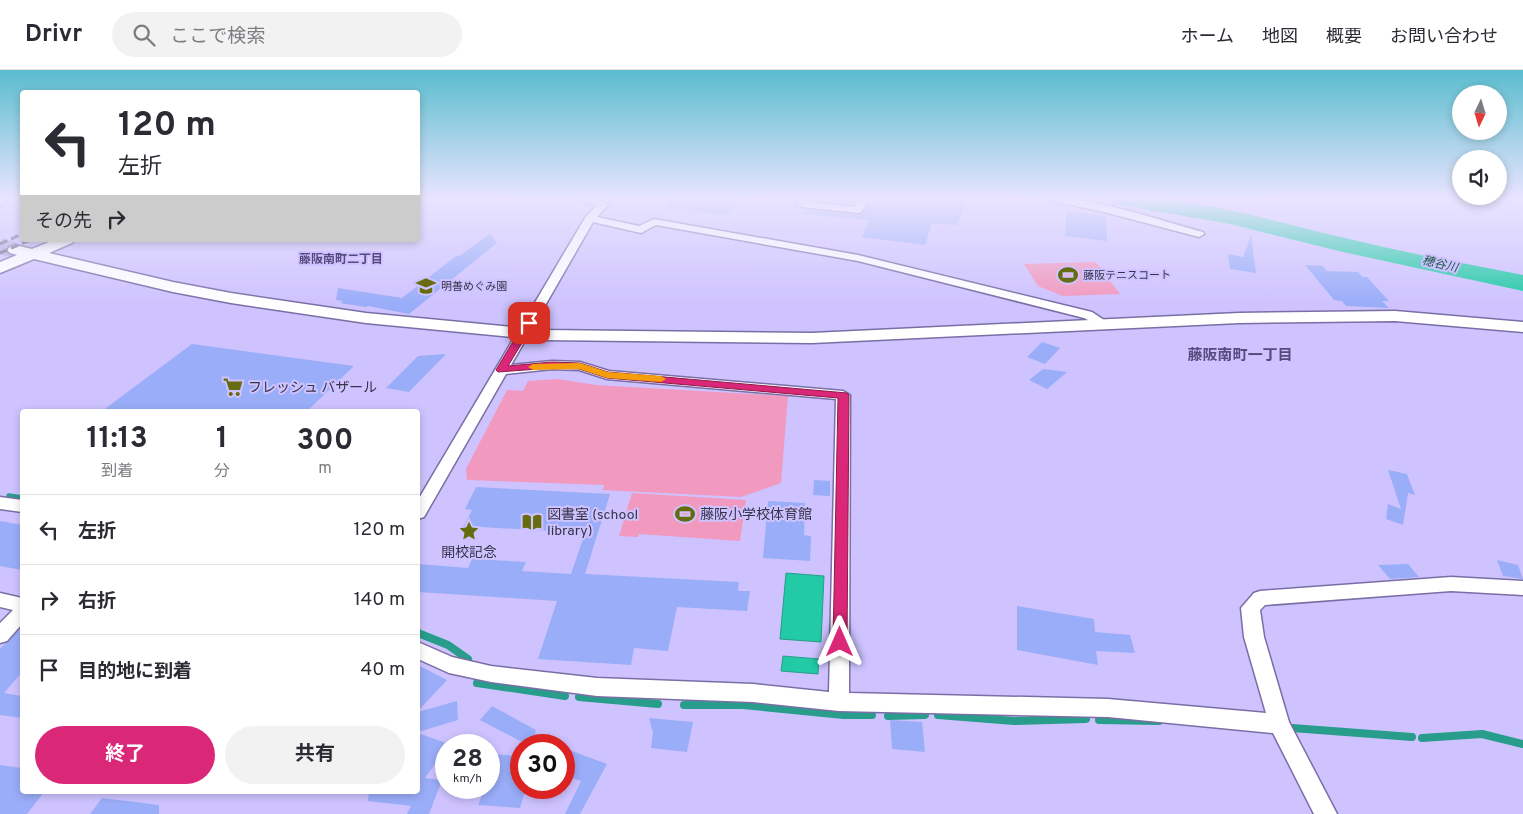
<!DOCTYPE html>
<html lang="ja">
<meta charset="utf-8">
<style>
:root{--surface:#fff;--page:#f2f2f3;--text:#2b2b33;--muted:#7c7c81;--line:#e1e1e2;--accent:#db2777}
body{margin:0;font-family:Overpass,"Noto Sans JP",sans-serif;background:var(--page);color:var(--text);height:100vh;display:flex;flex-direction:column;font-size:19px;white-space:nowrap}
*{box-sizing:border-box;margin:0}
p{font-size:16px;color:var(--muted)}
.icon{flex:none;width:28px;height:28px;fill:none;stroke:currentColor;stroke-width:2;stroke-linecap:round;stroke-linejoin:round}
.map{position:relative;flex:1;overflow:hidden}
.panel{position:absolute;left:20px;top:339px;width:400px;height:385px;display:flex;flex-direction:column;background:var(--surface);border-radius:5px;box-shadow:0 2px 8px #0003}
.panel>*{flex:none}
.top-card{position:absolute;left:20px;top:20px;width:400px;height:152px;border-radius:5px;box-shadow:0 2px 8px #0003;background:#fff;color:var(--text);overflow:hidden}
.needle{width:32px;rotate:184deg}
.controls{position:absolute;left:1452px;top:15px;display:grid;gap:10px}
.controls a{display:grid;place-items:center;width:55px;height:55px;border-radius:50%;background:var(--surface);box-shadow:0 2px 8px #0003;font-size:25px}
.speed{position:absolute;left:435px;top:664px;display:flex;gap:10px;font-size:25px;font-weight:700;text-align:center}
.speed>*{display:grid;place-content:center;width:65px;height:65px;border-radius:50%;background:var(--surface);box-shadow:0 2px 8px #0003;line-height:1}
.speed small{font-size:12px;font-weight:400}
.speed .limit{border:8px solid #d22;background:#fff;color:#111}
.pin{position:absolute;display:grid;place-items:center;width:42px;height:42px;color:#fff;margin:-21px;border-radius:10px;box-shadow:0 2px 8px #0006}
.me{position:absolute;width:55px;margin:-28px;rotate:0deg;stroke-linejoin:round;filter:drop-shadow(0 0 4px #0008)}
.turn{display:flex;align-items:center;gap:18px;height:105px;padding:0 15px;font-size:22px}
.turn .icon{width:65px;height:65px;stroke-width:2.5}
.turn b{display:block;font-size:35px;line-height:42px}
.then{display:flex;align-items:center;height:48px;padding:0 15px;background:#0003;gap:10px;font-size:19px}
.eta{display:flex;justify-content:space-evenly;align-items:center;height:85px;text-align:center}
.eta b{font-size:30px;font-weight:700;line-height:35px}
.primary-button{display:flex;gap:10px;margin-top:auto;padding:10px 15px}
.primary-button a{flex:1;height:58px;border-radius:30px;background:var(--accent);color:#fff;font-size:20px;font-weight:700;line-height:58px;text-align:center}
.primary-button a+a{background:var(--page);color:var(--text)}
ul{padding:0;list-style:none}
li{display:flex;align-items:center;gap:15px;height:70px;padding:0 15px;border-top:1px solid var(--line)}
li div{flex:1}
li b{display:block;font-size:19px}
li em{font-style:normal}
header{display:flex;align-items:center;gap:30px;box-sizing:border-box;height:70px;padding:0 25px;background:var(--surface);border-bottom:1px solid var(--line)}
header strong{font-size:24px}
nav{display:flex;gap:28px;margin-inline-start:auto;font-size:18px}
.search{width:350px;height:45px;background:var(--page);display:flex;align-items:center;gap:12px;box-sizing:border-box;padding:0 18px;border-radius:28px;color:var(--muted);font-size:19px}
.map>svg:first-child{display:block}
.green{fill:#f199be}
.water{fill:#22caa6;stroke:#289d8b}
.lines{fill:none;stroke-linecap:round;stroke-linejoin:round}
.stream-far1{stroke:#289d8b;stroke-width:5.5}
.stream{stroke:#289d8b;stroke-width:8}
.river{fill:#22caa6;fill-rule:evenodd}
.building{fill:#9aadf8}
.secondary-tunnel{stroke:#b0a6db;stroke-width:16;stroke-dasharray:16 8;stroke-linecap:butt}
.street-casing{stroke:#7a6ea5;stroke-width:3}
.secondary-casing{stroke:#7a6ea5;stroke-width:3}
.street{fill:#fff;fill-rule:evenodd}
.secondary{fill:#fff;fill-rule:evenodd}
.rail{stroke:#635d7f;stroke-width:3;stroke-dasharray:8 4;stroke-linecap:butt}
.route{fill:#db2777;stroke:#8e194d}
.slow{fill:#f59e0b}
.labels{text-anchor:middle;stroke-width:4;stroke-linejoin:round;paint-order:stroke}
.far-poi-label{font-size:11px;fill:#37334b;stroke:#cec3ff;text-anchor:start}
.far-neighbourhood-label{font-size:12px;font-weight:bold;fill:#564b7e;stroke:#cec3ff}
.far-water-label{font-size:12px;font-style:italic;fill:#1d5a4a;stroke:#cec3ff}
.poi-label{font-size:14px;fill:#37334b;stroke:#cec3ff;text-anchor:start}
.neighbourhood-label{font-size:15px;font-weight:bold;fill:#564b7e;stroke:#cec3ff}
</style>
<header>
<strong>Drivr</strong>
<div class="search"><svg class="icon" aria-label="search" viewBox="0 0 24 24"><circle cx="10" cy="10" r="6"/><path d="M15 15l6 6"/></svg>ここで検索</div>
<nav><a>ホーム</a><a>地図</a><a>概要</a><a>お問い合わせ</a></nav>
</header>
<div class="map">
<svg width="1523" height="744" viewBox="0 0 1523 744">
<rect width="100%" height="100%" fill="#cec3ff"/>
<path class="green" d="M1096,192L1120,224L1063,226L1038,216L1024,194Z
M558,309L596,315L788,326L781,413L741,427L603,420L604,415L467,410L466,399L507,320L523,321L528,311Z
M632,423L746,430L740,471L639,464L638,467L619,466Z"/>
<path class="water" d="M786,503L824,506L821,572L780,569Z
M783,586L819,589L818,604L781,601Z"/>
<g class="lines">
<path class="stream-far1" d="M9,426L22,428"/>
<path class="stream" d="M418,563L448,575L468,589
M477,613L565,626
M579,627L658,634
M684,635H743L844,645H872
M938,645L1014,651L1086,649
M888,646L925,645
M1099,650L1159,651
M1292,658L1412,667
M1422,668L1482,664L1523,674"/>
<path class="river" d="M1110,129C1188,123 1266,150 1341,167C1401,182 1462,193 1523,205V221L1343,182L1230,154L1121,135L1113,134Z"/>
</g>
<path class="building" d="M669,129H740L727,145L668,138Z
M812,129L837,130L856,129L854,135L811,130Z
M870,129H962L961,132H966L957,155L932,153L925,175L862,167L869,150L804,144L806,139L858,145L864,143Z
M1066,141L1106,146L1107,171L1065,166Z
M490,164L497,173L409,244L368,236L366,237L340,233L343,231L336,230L338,218L402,228L456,186H459Z
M1251,165L1256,203L1230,199L1228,184L1243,187Z
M1305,195L1323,196L1327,201L1358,202L1363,207H1367L1389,231H1382L1389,238L1346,236L1342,231L1334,230Z
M1042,272L1060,278L1045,294L1027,287Z
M192,274L354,296L307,341H102Z
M446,284L409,322L386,318L418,286Z
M1043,299L1067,302L1047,319L1029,310Z
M1388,400L1407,404L1415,425L1408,423L1403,455L1386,449L1388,434L1401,439Z
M814,410L830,411V426L813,425Z
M476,417L610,424L585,504L739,512L738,521H750L747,541L677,537L668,581L634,578L631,595L538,589L557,531L418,522V494L468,498L472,489L526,492L522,501L571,504L585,463L464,456L472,440L465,439Z
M768,431L805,433L804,465L811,466L810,491L763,488Z
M0,451L22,455V500L0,496Z
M1497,490L1518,495L1523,509L1503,506Z
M1408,494L1419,507L1390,509L1378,495Z
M1017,536L1094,549L1095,562L1130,565L1135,583L1096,581L1098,595L1017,580Z
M22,556V602L4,623L22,626V648L0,645V579Z
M418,595L447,610L418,641Z
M457,631L458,650L418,662V642Z
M492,636L536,660L532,675H528L480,650Z
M649,648L693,652L687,682L651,678L653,663Z
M890,650L922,652L925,682L892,679Z
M418,663L449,674L425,708L442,710L429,744H407L411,736L368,731L369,721H418Z
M564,678L607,694L580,744H565L581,711L564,705Z
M489,684L521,686V718H526L520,738L478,735L485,718H489Z
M0,695L22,698V721H45L27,744H0Z
M102,728L159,735V744H90Z"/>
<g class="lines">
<path class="secondary-tunnel" d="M0,176L15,180"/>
<defs>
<path id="street" d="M0,129H9L0,135Z
M580,129C590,128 600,128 608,135L597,147L639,156L654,149L858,185L1092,242L1110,254L1104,258L1084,248L858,191L656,155L641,163L593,152L511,295L552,291L580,292L609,301L843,321L850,325L849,623L1108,629L1266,643L1244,567L1241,538L1254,523L1260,521L1451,507L1523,511V525L1451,521L1265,535L1260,540L1264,567L1289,652L1337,744H1314L1273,663L1108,647L839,641L753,632L597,626L491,612L449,603L418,589V572L452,587L491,596L597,608L753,614L829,622L836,329L607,309L579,300L552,299L506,304L424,447L418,449V430L585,148L596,136Z
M799,129H809L808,132L855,137L858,129H868L862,142L858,143L802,137L797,134Z
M1051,129C1092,126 1161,151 1203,162L1204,164L1199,167L1108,143L1053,131Z
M0,427L22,430V442L0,439Z
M0,523L22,528V554L7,571L0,573V553L13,540L0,537Z"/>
<path id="secondary" d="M54,170H75L72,173L49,183L173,212L231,223L366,243L543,260L812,263L1239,243L1395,241L1523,252V262L1395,251L1239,253L812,273L543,270L366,253L231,233L173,222L34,189L0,203V192L17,185L10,183L7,180L10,177L15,175L32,179Z"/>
</defs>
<use href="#street" class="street-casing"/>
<use href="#secondary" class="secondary-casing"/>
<use href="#street" class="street"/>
<use href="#secondary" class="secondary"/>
<path class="rail" d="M0,174L22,164
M0,183L30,170"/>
</g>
<linearGradient id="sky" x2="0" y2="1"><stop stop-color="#59bdce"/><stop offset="0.55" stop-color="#e9e4ff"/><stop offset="1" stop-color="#e9e4ff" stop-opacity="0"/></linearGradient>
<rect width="1523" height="233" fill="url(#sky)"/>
<path class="route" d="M529,250L534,253L508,296L552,292L580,293L608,302L847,323L849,325L847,572L845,576L840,578L835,576L833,572L838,328L607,308L579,299L552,298L498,302L496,300L524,253Z"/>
<path class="slow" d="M580,293L608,302L661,306L666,309L661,312L607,308L579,299L533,300L528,297L533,294Z"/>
<defs>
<symbol id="stadium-bare" viewBox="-9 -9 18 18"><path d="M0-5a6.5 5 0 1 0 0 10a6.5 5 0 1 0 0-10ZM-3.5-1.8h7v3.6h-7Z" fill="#666c0f" stroke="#cec3ff" stroke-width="2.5" paint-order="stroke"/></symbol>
<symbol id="school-bare" viewBox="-9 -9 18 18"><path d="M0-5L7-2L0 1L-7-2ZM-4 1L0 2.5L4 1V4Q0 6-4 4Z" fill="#666c0f" stroke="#cec3ff" stroke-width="2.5" paint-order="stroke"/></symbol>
<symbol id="supermarket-bare" viewBox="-9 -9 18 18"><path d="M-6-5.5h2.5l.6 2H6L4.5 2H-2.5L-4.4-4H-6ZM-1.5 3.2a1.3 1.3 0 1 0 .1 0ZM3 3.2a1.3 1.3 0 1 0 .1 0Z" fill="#666c0f" stroke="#cec3ff" stroke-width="2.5" paint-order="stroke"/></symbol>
<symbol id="library-bare" viewBox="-9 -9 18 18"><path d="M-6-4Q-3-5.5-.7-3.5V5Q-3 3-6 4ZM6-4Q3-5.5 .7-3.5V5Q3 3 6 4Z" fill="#666c0f" stroke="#cec3ff" stroke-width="2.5" paint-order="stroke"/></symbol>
<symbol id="sight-bare" viewBox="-9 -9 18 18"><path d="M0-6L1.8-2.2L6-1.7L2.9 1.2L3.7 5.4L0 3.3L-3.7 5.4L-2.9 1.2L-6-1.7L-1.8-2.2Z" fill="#666c0f" stroke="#cec3ff" stroke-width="2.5" paint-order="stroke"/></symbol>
</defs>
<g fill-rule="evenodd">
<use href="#stadium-bare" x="1054" y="191" width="28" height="28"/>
<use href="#school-bare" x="412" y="202" width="28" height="28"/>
<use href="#supermarket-bare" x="219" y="303" width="28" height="28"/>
<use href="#stadium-bare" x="671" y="430" width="28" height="28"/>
<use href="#library-bare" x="518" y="438" width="28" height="28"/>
<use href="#sight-bare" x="455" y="447" width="28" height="28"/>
</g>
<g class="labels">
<g class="far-poi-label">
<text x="1083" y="209">藤阪テニスコート</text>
<text x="441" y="220">明善めぐみ園</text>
</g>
<g class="far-neighbourhood-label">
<text x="341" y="193">藤阪南町二丁目</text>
</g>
<g class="far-water-label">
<text transform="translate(1440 194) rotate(13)" y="4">穂谷川</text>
</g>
<g class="poi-label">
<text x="248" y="322">フレッシュ バザール</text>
<text x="547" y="449">図書室 (school<tspan x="547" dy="16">library)</tspan></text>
<text x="700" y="449">藤阪小学校体育館</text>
<text x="469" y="487" text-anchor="middle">開校記念</text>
</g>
<g class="neighbourhood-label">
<text x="1240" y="290">藤阪南町一丁目</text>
</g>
</g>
</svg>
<div class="controls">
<a><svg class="needle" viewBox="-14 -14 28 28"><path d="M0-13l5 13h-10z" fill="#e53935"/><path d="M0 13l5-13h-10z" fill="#7c7c81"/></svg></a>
<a><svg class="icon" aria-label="sound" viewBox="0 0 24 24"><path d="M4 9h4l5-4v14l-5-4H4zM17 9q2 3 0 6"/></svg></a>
</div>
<div class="speed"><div>28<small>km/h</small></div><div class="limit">30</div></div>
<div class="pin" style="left:529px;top:253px;background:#d93025"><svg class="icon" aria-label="arrive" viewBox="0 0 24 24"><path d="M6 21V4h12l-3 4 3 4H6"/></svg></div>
<svg class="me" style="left:840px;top:572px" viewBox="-20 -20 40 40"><path d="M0-17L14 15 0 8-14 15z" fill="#db2777" stroke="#fff" stroke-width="4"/></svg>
<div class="top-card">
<div class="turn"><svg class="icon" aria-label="left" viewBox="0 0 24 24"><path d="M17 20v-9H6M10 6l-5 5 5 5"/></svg><div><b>120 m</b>左折</div></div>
<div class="then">その先<svg class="icon" aria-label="right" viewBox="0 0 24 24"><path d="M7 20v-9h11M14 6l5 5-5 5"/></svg></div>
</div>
<section class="panel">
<div class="eta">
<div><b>11:13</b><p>到着</p></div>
<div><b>1</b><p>分</p></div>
<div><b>300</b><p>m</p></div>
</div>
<ul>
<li><svg class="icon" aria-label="left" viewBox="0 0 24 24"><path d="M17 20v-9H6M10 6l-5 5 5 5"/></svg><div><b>左折</b></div><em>120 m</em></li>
<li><svg class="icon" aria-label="right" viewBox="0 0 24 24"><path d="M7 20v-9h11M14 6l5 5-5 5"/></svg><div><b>右折</b></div><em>140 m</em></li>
<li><svg class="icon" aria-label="arrive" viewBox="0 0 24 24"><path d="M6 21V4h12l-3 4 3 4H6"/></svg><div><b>目的地に到着</b></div><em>40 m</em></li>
</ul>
<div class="primary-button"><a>終了</a><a>共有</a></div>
</section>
</div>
